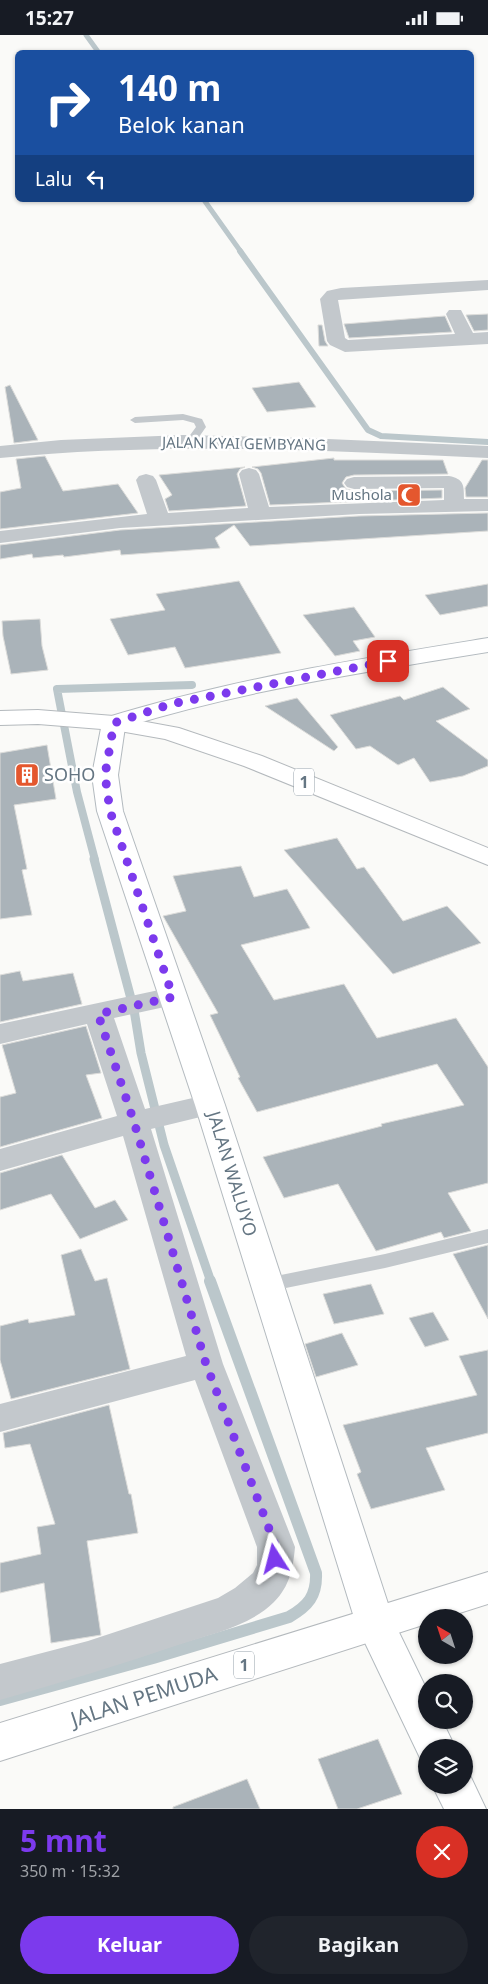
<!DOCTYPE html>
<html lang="id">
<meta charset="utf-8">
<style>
:root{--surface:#171b24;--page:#20242c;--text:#f1f3f6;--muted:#9ea1a6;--accent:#7c3aed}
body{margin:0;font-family:"Noto Sans",sans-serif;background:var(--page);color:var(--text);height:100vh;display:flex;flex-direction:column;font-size:19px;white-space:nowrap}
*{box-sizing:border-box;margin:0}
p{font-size:16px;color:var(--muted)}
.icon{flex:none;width:28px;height:28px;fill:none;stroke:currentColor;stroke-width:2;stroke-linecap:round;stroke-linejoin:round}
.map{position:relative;height:1774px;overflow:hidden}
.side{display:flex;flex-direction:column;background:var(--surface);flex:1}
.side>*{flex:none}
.banner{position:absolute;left:15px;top:15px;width:459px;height:152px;border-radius:8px;box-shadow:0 1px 4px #0004;background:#1a4fa0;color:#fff;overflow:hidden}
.needle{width:32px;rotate:321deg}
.buttons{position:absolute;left:418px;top:1574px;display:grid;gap:10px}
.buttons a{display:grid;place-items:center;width:55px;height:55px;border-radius:50%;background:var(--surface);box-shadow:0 1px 4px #0004;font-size:25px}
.pin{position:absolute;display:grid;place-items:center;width:42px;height:42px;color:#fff;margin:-21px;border-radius:10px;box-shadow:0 2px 8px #0006}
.me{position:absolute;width:55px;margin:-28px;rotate:351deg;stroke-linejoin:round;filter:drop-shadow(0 0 4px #0008)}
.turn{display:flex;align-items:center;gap:18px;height:105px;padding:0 20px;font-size:22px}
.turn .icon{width:65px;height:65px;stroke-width:2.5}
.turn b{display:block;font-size:35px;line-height:42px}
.then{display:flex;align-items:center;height:48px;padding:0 20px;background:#0003;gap:10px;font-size:19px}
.round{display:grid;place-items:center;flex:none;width:52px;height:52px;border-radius:26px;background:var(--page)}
.overview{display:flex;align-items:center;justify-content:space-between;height:85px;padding:0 20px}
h1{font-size:30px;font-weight:700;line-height:38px;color:var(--accent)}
.action{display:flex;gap:10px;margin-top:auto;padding:10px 20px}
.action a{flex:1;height:58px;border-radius:30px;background:var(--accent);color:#fff;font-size:20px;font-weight:700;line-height:58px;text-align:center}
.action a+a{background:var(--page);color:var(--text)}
.status{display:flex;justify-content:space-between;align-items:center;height:35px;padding:0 25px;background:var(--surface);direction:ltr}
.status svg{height:14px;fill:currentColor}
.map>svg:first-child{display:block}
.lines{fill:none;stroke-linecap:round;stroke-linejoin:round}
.stream-far4{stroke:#bbc7cb;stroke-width:5}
.stream-far3{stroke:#bbc7cb;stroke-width:6}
.stream-far2{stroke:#bbc7cb;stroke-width:8}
.stream-far1{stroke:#bbc7cb;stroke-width:9}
.stream{stroke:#bbc7cb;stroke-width:12}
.building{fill:#aab3b9;stroke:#dcdcda}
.secondary-casing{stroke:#b3babf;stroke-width:2}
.highway-casing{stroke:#b4b9bd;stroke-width:2}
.lane{fill:#c3c8cc;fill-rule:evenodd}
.street{fill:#c3c8cc;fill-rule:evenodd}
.secondary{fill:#fff;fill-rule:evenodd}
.highway{fill:#fff;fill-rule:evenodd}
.route{stroke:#7c3aed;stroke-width:9;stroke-dasharray:0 16.2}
.labels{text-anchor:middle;stroke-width:5;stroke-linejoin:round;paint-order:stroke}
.far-street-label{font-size:15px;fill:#657683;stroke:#fff}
.far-poi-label{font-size:15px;fill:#657683;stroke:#fff;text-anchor:end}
.shield{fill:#fff;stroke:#939fa8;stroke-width:1}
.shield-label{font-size:16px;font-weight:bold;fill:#657683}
.poi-label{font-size:18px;fill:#657683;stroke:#fff;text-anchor:start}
.street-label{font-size:18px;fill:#657683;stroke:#fff}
.near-street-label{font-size:21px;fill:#657683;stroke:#fff}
</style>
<div class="status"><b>15:27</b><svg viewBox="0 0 49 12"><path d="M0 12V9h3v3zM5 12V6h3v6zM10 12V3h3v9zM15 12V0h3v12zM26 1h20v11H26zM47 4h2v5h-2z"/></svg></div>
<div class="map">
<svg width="488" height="1774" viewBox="0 0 488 1774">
<rect width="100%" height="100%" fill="#fafaf8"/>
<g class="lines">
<path class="stream-far4" d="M86,0L99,18
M204,165L241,217"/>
<path class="stream-far3" d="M240,216L368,395L381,401L488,407"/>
<path class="stream-far2" d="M95,825L77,757L57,654L192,650"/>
<path class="stream-far1" d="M94,824L134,975L141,1018L164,1110L211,1247"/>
<path class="stream" d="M0,1665L153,1623L289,1582C308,1571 317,1561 316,1538L210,1246"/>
</g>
<path class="building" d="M488,279V295L474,296L466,280Z
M445,281L452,297L349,303L344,289Z
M318,290H322L325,306L328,311H319Z
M299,347L316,372L267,377L252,353Z
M10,350L38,405L14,408L5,352Z
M45,421L63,456L118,449L138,478L0,494V457L21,453L16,424Z
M334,423V425H443L448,439L354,440L346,442L342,448L346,454L354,456L442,455V463L270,470L261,438L258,434L252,432Z
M482,425H488V462H466L465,453Z
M245,432L240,434L237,439L246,471L169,476L165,464L172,460L159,440Z
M488,478V496L250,511L234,490L215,503L220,513L121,520L120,515L64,522L63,520L33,523L32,519L0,524V510L120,495L359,481Z
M239,546L281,618L185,633L175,612L128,620L110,584L165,575L156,559Z
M488,549V571L440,580L425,560Z
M354,572L375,602L353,606L360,616L335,621L303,580Z
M40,584L42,611L48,635L11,639L3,601L2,586Z
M443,652L470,674L436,686L488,725V731L463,741L430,747L414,723L398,730L370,711L356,714L330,680L400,661L404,665Z
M297,663L338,712L334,716L265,671Z
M47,710L56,764L14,770L27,834L22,835L32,880L0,884V718Z
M337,803L357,834L364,832L403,886L447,871L481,908L393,939L284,815Z
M241,831L254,862L287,854L310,893L241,910L274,965L344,949L377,1003L456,983L488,1032V1148L448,1158L471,1196L444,1203L441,1197L376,1216L338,1149L284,1163L263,1122L382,1091L381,1089L464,1070L437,1029L257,1077L238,1043L240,1042L210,980L218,978L163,881L186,876L173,841Z
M20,936L23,946L73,938L82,969L0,987V940Z
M86,991L101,1038L86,1040L102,1083L0,1112V1062L16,1058L2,1010Z
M62,1120L95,1173L115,1165L128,1185L80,1204L51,1159L0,1175V1138Z
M488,1210V1284L453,1219Z
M81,1214L95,1246L107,1243L130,1334L11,1364L0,1325V1291L28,1284L29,1288L75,1280L61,1220Z
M371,1249L384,1279L334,1289L323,1259Z
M433,1277L449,1305L425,1312L409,1283Z
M342,1298L358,1330L316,1342L305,1309Z
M488,1315V1398L426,1413L445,1455L371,1474L357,1439L361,1437L343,1390L477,1360L459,1321Z
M109,1370L129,1459H131L138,1498L87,1506L101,1600L51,1608L44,1548L0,1558V1528L41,1519L37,1492L55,1489L30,1409L5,1413L3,1398Z
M378,1704L402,1759L357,1774H338L318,1724Z
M247,1744L260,1774H173V1772Z"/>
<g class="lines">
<defs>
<path id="secondary" d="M488,603V617C366,637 244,655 125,692L118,740L123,776L225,1070L394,1587L426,1653V1685H442L455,1712H426V1727L421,1725L356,1589L195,1070L97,776L92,740L102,688L105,683C231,644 359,624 488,603Z
M464,1735L468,1736L486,1774H444L432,1750H464Z"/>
<path id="highway" d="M38,675L114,681L179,693L262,721L488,813V830L244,731L165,704L114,695L38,689L0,690V676Z
M488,1537V1569L447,1582H426V1589L0,1726V1688Z"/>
</defs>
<use href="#secondary" class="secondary-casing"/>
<use href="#highway" class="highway-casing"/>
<path class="lane" d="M183,379L202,384L206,392L194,409L190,410L185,407L196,392L194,388L183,385L135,388L130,385L135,382Z
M488,1194V1208L385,1233L266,1257L260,1255L257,1250L260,1245L266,1243L385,1219Z"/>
<path class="street" d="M488,245V255L338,265L345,303L348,305L455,299L446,279L449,275H461L473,298L488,297V309L345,317L330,310L327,306L320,264L327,256L341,253Z
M183,400L305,403L488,411V423C325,415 163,407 0,423V411L61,405Z
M249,433L256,435L259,439L269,472L444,465V453L354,454L347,452L344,448L347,444L354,442L449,441C464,444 464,450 464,464H488V476L359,479L120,493L0,508V496L147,479L136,445L139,441L146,439L153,441L156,445L168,478L248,473L239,439L242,435Z
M173,952L183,954L187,961L183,968L114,983L145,1074L210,1059L221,1063L225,1070L221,1077L151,1094L223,1329L295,1512C293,1533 290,1551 274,1567C249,1592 210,1599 178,1610C119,1630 60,1648 0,1665V1629L88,1606L218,1563L235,1553L253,1538L257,1530V1512L195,1345L0,1397V1369L186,1321L123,1101L0,1136V1114L117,1081L87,989L0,1009V989Z"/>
<use href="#secondary" class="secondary"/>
<use href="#highway" class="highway"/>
</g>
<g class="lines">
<path class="route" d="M275,1524L276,1512L206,1329L134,1087L98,979L173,962L110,776L105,740L114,688L171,669L388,626"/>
</g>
<defs>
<symbol id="mosque-square" viewBox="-11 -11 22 22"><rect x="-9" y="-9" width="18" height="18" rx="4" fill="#e4572e" stroke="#fff"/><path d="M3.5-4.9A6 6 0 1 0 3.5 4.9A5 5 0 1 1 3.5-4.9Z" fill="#fff"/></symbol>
<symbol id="building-square" viewBox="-11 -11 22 22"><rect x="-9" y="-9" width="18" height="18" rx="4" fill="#e4572e" stroke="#fff"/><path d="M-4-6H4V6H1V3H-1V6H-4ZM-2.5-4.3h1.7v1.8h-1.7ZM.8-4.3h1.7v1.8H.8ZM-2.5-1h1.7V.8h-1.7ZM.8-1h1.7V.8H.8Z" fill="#fff"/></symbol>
</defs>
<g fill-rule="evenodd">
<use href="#mosque-square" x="395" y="446" width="28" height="28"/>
<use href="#building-square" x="13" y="726" width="28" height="28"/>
</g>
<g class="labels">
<g class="far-street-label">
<text transform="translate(244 409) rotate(1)" y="5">JALAN KYAI GEMBYANG</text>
</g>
<g class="far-poi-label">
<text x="392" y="465">Mushola</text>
</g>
<g class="shield">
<rect x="294" y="733.5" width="20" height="27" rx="4"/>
<rect x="234" y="1616.5" width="20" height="27" rx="4"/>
</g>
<g class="shield-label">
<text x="304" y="753">1</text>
<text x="244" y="1636">1</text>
</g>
<g class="poi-label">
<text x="44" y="746">SOHO</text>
</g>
<g class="street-label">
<text transform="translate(232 1139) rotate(73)" y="6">JALAN WALUYO</text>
</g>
<g class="near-street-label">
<text transform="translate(144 1662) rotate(-18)" y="7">JALAN PEMUDA</text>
</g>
</g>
</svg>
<div class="buttons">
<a><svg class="needle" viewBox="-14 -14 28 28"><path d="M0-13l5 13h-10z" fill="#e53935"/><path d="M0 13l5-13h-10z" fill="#9ea1a6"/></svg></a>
<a><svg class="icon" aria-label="search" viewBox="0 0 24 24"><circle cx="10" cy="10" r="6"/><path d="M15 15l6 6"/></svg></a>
<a><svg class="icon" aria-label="layers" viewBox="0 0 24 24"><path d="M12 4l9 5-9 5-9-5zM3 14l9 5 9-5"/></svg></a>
</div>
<div class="pin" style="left:388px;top:626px;background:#d93025"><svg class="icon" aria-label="arrive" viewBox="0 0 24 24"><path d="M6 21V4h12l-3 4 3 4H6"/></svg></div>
<svg class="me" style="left:275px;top:1524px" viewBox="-20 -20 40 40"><path d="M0-17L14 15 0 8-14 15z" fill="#7c3aed" stroke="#fff" stroke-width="4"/></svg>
<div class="banner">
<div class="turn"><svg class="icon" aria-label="right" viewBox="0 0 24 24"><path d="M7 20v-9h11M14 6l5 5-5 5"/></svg><div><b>140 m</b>Belok kanan</div></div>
<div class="then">Lalu<svg class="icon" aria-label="left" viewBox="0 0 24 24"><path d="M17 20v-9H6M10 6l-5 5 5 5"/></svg></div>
</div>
</div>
<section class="side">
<div class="overview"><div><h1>5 mnt</h1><p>350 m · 15:32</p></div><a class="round" style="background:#d93025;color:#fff"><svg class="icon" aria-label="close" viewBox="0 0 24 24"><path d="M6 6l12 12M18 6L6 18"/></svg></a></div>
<div class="action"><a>Keluar</a><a>Bagikan</a></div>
</section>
